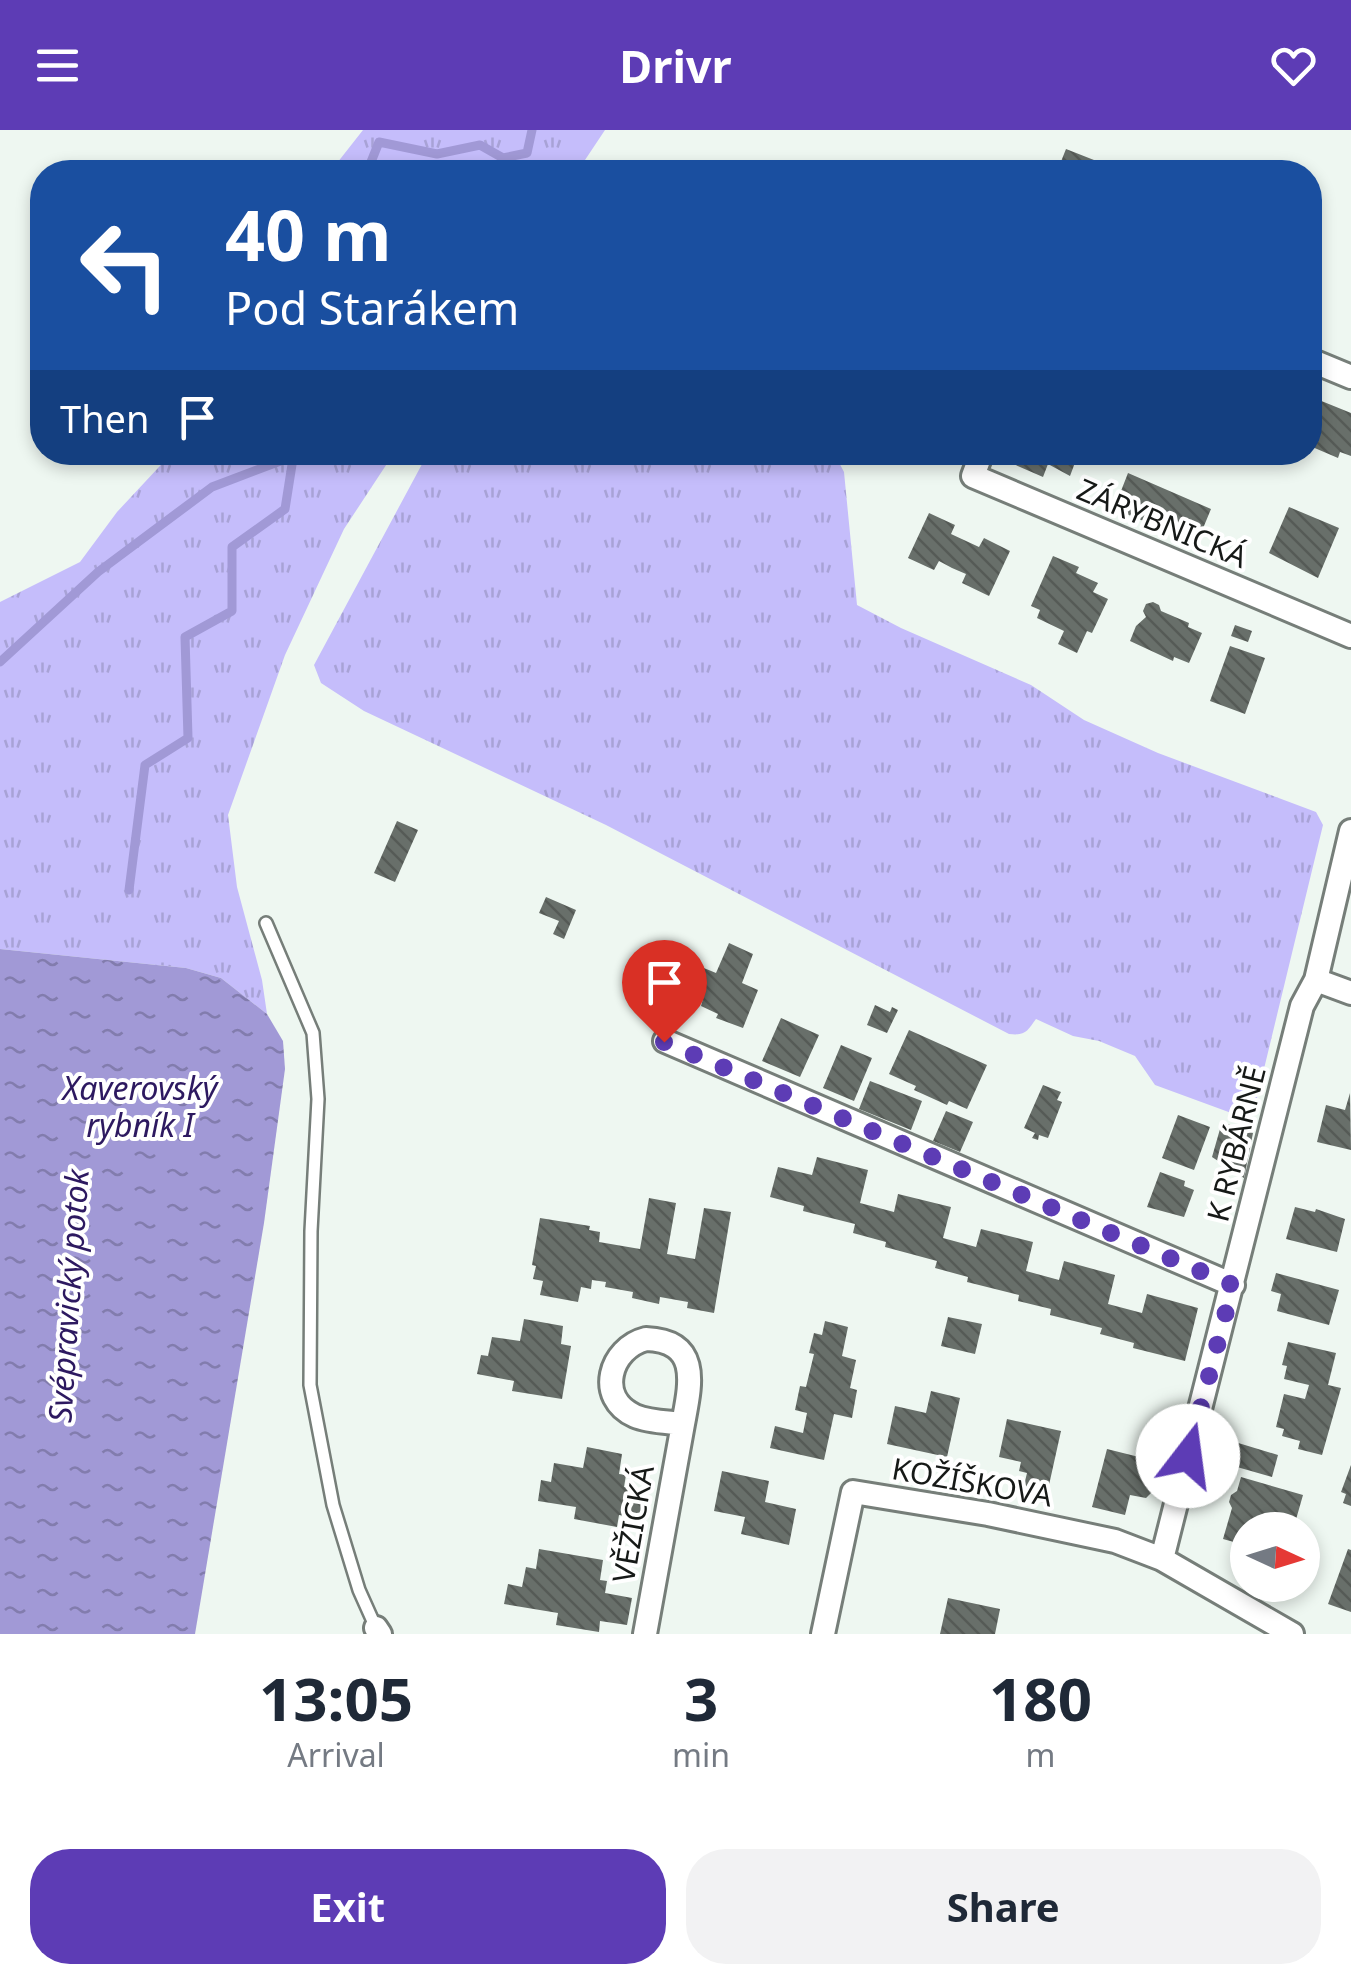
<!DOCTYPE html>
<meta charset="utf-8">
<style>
:root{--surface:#fff;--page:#f2f2f3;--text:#1f2937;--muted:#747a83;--accent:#5d3cb5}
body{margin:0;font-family:"Noto Sans",sans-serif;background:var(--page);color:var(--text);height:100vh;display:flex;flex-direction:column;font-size:38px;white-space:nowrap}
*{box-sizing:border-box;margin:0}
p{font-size:32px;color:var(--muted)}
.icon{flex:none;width:55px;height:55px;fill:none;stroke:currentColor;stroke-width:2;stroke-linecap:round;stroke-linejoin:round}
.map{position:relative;height:1504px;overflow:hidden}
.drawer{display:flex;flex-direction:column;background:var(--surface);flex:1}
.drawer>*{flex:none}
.hud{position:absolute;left:30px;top:30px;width:1292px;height:305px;border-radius:40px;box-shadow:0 5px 15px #0003;background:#1a4fa0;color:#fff;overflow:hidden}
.needle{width:65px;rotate:94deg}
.fabs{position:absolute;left:1230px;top:1382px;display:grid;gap:20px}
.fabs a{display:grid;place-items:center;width:90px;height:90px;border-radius:50%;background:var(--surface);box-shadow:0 5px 15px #0003;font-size:50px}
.pin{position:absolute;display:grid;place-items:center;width:85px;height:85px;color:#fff;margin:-102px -42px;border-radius:50% 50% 50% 0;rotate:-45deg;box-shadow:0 0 10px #0007}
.pin .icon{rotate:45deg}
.me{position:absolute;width:110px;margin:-55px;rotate:15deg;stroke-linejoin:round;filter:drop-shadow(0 0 8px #0008)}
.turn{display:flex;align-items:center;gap:35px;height:210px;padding:0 30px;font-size:45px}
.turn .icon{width:130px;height:130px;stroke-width:2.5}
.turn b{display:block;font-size:70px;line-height:85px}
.then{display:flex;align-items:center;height:95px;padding:0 30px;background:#0003;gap:20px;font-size:38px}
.eta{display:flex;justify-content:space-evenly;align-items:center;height:170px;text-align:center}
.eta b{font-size:60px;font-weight:700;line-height:70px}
.action{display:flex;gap:20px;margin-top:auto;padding:20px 30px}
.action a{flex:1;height:115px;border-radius:40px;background:var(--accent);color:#fff;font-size:40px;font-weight:700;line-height:115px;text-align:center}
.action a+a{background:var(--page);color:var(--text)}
header{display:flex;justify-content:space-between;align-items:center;height:130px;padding:0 30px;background:var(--accent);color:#fff;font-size:45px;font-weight:700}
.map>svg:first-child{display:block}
.grass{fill:url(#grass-tufts)}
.water{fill:url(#water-ripples)}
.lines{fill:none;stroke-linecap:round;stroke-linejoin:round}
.stream{stroke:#a199d6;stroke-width:9}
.building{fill:url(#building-back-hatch)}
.lane-casing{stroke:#767e79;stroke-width:16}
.street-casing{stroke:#767e79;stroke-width:28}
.lane{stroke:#fff;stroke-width:11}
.street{stroke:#fff;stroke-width:22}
.route{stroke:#5d3cb5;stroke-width:18;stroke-dasharray:0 32.4}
.labels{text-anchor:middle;stroke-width:8;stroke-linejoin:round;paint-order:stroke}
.street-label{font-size:30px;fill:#161917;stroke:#fff}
.water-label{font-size:32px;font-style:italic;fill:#2d1960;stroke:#fff}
</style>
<header><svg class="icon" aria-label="menu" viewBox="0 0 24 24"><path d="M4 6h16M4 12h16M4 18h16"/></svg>Drivr<svg class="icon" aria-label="heart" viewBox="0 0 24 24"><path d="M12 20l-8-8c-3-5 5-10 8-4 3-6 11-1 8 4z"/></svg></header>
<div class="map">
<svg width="1351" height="1504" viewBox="0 0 1351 1504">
<defs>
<pattern id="grass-tufts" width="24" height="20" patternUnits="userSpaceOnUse" patternTransform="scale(2.5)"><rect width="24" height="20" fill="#c5bdfb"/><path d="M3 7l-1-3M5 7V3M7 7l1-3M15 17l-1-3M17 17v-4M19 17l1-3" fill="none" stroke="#a8a2d6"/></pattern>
<pattern id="water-ripples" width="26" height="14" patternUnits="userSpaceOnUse" patternTransform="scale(2.5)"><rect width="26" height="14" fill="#a199d6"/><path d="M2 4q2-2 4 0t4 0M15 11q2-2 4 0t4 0" fill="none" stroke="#827cad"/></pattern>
<pattern id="building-back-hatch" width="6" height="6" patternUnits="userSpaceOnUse" patternTransform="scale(2.5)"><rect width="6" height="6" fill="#686f6a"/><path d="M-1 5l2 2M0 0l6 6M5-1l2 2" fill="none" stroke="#555a56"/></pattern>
</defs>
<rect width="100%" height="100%" fill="#eef7f1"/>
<path class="grass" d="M363,0H605L577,42H330Z
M172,323H394L344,399L285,525L228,685L237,757L262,850L267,884L221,848L186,838L0,819V472L80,432L117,382Z
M428,323H834L844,342L857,475L901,498L1031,555L1084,590L1158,623L1316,682L1323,695L1255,976L1246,982L1234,984L1155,955L1135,926L1099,911L1073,906L1036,889C1027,901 1026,906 1009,904L606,695L364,581L321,553L314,535Z"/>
<path class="water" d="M0,819L186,838L221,848L267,884L283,911L285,939L264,1093L195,1504H0Z"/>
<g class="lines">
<path class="stream" d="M367,42L379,12L437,24L480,15L503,28L527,23L532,0
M0,532L98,442L212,357L291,327
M129,760L145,635L188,608L185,507L232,481V417L285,379L294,322"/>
</g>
<path class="building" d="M1066,19L1099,32L1094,42H1066L1068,37L1060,34Z
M1314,268L1351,283V326L1340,322L1338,328L1310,316V278Z
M1015,322H1079L1070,346L1048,334L1043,347L1011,333Z
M1128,343L1211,379L1199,408L1167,395L1166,400L1114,379Z
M1289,377L1339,398L1318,448L1269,423Z
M929,383L955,395L951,404L979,417L984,408L1010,421L989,466L962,453L966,444L952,438L939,431L934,440L908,428Z
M1053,426L1079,437L1076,443L1098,453L1093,462L1108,469L1092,503L1087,501L1077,523L1058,514L1064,501L1037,488L1040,480L1031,476Z
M1153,472L1159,475L1161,481L1189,493L1188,497L1202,503L1189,533L1174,527L1173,531L1130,511L1136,496L1146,487L1143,481L1146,474Z
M1235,495L1252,501L1248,512L1231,506Z
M1230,516L1265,528L1245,584L1210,571Z
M397,691L418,700L395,752L374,743Z
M546,767L576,780L564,809L553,804L559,791L539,783Z
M729,813L753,824L742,853L758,860L743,898L716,888L718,884L701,876L703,869L660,852L672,825L716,843Z
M875,875L890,882L892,877L898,880L887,903L867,895Z
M781,888L819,905L800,947L762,931Z
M909,900L987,935L967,979L949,971L947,975L914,960L916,956L889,944Z
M841,915L872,928L854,971L823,958Z
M870,951L922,971L911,1000L859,979Z
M1043,955L1061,962L1057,970L1062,972L1048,1008L1039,1005L1038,1010L1032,1008L1035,1003L1024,998Z
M1350,963L1351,1020L1317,1012L1326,975L1345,980Z
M946,981L973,992L960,1022L933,1011Z
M1178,985L1210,997L1194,1040L1162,1028Z
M1222,992L1253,1003L1244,1048L1212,1027Z
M817,1027L868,1040L860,1073L894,1082L898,1064L951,1077L943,1108L976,1117L981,1099L1033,1112L1026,1141L1059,1150L1064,1131L1115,1145L1108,1174L1142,1183L1147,1164L1198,1178L1185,1231L1133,1218L1134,1213L1100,1204L1102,1198L1050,1185L1051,1179L1018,1171L1019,1165L967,1152L968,1147L935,1138L937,1131L885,1117L886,1112L853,1103L855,1094L803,1081L804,1076L770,1067L778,1037L812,1045Z
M1160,1042L1185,1051L1184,1056L1194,1060L1184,1087L1147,1077Z
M649,1068L676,1073L667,1124L695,1129L704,1078L731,1082L714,1183L687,1178L688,1172L660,1167L659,1174L632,1168L633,1162L605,1157L606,1152L592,1150L591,1159L581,1157L578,1172L540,1165L543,1151L533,1149L536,1136L532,1135L540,1088L590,1096L589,1100L600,1102L599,1112L640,1119Z
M1295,1077L1315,1082L1316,1079L1345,1089L1337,1122L1286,1109Z
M1276,1143L1339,1160L1329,1195L1277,1181L1281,1164L1271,1161Z
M948,1187L982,1194L975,1224L941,1216Z
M524,1189L563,1196L561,1214L571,1216L562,1269L512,1261L514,1251L477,1244L481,1225L488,1226L492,1207L520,1211Z
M825,1191L848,1197L842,1226L856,1230L850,1258L857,1260L852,1288L834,1284L824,1330L770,1318L775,1296L803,1303L807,1283L795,1280L800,1256L806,1257L814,1224L809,1223L814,1203L822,1205Z
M1288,1212L1336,1223L1328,1255L1341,1258L1322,1325L1298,1319L1300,1311L1282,1306L1284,1299L1276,1297L1284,1264L1305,1269L1309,1255L1284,1249L1287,1236L1282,1235Z
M931,1261L960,1268L947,1327L887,1314L895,1276L926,1283Z
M1007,1289L1061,1301L1045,1373L1021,1368L1027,1343L1019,1341L1021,1332L999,1327Z
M1235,1312L1278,1325L1272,1347L1230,1335Z
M587,1317L622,1324L619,1344L626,1345L624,1357L647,1361L643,1389L619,1385L617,1397L574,1389L576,1377L538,1371L541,1350L551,1352L554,1333L583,1338Z
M1107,1319L1155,1331L1150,1349L1154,1355L1152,1362L1146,1368L1130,1365L1125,1385L1092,1377Z
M1351,1335V1376L1343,1373L1346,1364L1341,1362Z
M722,1341L769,1351L765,1372L796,1379L789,1415L741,1404L745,1387L714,1381Z
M1241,1347L1303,1365L1293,1400H1248V1416L1223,1409L1232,1378L1229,1372L1231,1365L1237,1361Z
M539,1419L603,1430L600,1450L607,1451L605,1463L632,1468L627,1495L600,1491L599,1502L556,1495L558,1483L504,1474L508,1454L522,1457L526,1437L536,1439Z
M1348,1419L1351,1420V1482L1328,1474Z
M948,1468L1000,1479L995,1504H940Z"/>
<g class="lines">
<defs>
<path id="lane" d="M266,793L313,903L318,969L311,1101L310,1255L333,1375L359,1460L376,1498"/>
<path id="street" d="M1310,230L1351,247
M982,322L973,346L1351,506
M1316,850L1351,863
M665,911L1233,1155
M646,1209C702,1211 690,1256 683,1294C668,1292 649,1292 635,1286C595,1268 610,1218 646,1209Z
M1162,1429L1302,876L1316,850L1351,701
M376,1498L380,1504
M645,1504L683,1294
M823,1504L853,1362L988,1384L1115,1411L1162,1429L1292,1504"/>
</defs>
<use href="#lane" class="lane-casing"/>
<use href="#street" class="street-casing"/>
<use href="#lane" class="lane"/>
<use href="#street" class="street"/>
</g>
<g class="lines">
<path class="route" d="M664,912L1233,1155L1188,1326"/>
</g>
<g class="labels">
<g class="street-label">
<text transform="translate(1162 394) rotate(23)" y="10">ZÁRYBNICKÁ</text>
<text transform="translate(1237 1014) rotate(-76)" y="10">K RYBÁRNĚ</text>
<text transform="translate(972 1353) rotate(10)" y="10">KOŽÍŠKOVA</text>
<text transform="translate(634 1394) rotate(-80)" y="10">VĚŽICKÁ</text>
</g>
<g class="water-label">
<text x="140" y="970">Xaverovský<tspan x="140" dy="37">rybník I</tspan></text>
<text transform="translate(69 1166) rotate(-86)" y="11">Svépravický potok</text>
</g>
</g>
</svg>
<div class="fabs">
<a><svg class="needle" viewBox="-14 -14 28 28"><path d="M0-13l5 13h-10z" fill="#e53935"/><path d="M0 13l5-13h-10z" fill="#747a83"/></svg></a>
</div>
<div class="pin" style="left:664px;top:912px;background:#d93025"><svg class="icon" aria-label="arrive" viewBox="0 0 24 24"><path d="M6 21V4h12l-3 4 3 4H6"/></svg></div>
<svg class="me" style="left:1188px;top:1326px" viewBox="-20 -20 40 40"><circle r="19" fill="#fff"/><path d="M0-13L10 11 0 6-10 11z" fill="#5d3cb5"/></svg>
<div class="hud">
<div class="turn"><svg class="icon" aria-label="left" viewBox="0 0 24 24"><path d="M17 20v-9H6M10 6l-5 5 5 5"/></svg><div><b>40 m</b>Pod Starákem</div></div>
<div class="then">Then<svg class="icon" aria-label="arrive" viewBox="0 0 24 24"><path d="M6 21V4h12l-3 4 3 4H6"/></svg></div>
</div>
</div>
<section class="drawer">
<div class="eta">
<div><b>13:05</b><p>Arrival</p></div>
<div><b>3</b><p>min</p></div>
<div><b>180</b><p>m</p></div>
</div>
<div class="action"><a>Exit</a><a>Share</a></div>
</section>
